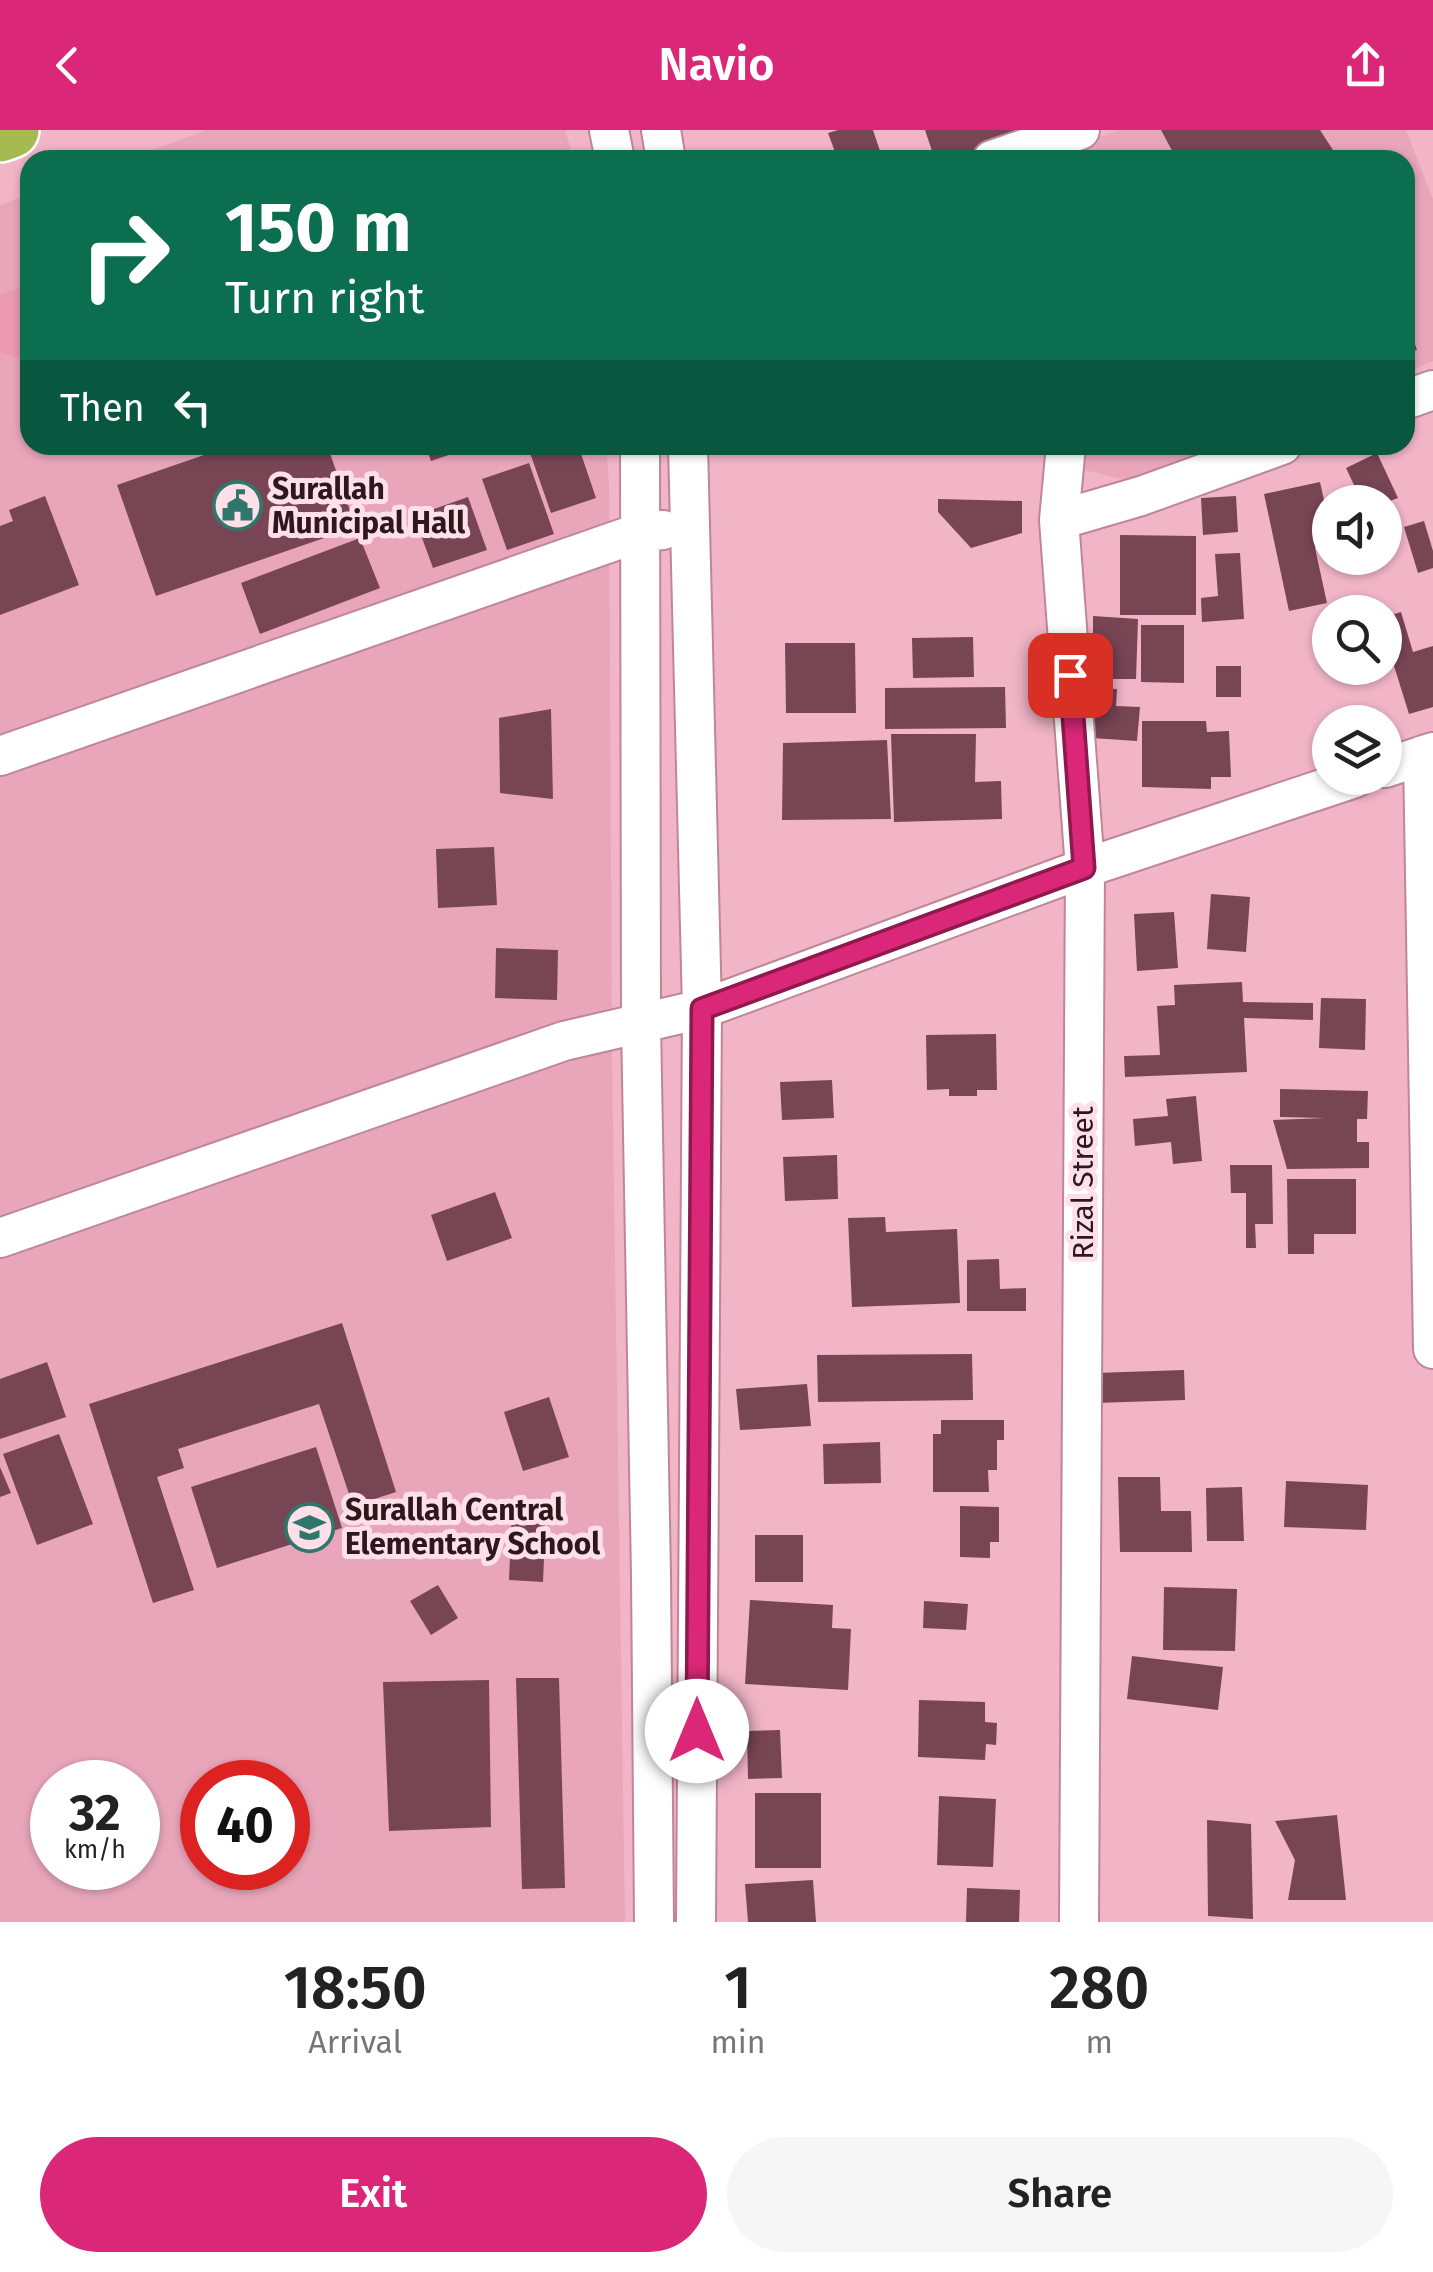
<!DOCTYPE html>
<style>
:root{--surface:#fff;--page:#f6f6f6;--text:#222;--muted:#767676;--accent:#db2777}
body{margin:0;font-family:"Fira Sans",sans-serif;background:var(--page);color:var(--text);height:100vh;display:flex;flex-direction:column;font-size:38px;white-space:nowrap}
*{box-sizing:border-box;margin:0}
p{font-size:32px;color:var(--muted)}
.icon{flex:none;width:55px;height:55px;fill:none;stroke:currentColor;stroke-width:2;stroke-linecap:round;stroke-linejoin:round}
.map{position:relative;height:1792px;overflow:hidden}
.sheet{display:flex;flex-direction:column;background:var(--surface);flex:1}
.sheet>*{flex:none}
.banner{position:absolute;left:20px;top:20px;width:1395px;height:305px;border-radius:30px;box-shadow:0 2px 8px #0004;background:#0b6e4f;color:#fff;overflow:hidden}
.buttons{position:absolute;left:1312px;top:355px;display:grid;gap:20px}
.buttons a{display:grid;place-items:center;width:90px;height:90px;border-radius:50%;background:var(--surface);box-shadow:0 2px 8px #0004;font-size:50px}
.speed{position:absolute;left:30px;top:1630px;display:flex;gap:20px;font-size:50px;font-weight:700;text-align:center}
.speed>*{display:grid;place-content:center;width:130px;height:130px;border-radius:50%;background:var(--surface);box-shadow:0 2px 8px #0004;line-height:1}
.speed small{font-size:25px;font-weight:400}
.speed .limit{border:15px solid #d22;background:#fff;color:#111}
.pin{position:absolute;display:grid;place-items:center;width:85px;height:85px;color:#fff;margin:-42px;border-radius:20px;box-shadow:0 5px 15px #0006}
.me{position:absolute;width:110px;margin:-55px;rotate:0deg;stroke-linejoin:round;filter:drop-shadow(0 0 8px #0008)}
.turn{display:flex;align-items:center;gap:35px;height:210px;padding:0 40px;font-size:45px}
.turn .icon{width:130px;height:130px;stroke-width:2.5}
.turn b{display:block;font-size:70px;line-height:85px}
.then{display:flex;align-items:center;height:95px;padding:0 40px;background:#0003;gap:20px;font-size:38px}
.eta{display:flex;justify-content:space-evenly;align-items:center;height:170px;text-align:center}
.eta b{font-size:60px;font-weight:600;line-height:70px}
.action{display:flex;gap:20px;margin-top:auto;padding:20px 40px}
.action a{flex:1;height:115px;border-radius:60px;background:var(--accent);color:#fff;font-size:40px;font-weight:600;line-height:115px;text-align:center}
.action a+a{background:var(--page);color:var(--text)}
header{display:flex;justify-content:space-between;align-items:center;height:130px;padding:0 40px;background:var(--accent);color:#fff;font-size:45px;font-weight:600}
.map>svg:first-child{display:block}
.built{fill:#e9a6ba;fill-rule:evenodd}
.green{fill:#ec9ab3}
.building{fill:#784555}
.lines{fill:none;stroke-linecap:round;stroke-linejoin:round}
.minor-casing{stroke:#bf8697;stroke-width:42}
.highway-casing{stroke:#fff;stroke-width:60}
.minor{stroke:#fff;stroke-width:38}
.highway{stroke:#a5bb51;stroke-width:55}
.route-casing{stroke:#8e194d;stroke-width:25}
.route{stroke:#db2777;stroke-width:18}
.labels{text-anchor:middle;stroke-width:10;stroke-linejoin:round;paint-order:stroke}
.poi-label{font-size:30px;font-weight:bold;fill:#2e181f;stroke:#ffe0e8;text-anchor:start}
.street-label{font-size:30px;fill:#2e181f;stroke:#ffe0e8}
</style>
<header><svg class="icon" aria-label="back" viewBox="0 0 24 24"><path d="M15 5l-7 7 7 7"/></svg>Navio<svg class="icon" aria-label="share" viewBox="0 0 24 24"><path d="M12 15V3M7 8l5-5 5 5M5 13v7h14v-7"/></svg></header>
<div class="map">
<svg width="1433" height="1792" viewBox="0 0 1433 1792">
<rect width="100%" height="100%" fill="#f1b5c7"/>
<path class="built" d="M207,0H565L574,30H124Z
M1120,0H1406L1433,69V231L1405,243V30H1072V16Z
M30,64V315H606L609,353L612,928L625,1792H0V75ZM52,1652H138V1738H52ZM202,1652H288V1738H202Z
M1078,315H1227L1136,352L1079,339Z"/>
<path class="green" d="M30,154V232L0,222V165Z"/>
<path class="building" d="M838,0H873L883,30H838L828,3Z
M925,0H1016L1021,14L975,30H935Z
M1161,0H1320L1333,20L1332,30H1177Z
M1408,195L1417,220L1405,224V196Z
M233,315H327L356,397L156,466L117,355Z
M425,315H475V316L431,331Z
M534,315H578L596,368L551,383L528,317Z
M740,315H854V323H740Z
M1377,323L1398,368L1387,372H1362L1346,338Z
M529,333L554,404L507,420L482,349Z
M1320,352L1330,397V415L1315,418L1327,473L1289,481L1264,364Z
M45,366L79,455L0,485V396L13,391L9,380Z
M1236,366L1238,402L1203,405L1201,368Z
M468,367L487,420L433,438L414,386Z
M938,369L1022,371V403L971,418L938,382Z
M1424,391L1433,421V438L1418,443L1404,397Z
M1120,405L1196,406V485H1120Z
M360,408L380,458L260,504L241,453Z
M1240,423L1244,489L1202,492L1201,468L1218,466L1215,424Z
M1401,482L1413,522L1433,516V577L1409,584L1385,507V487Z
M1093,486L1138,489L1136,549H1093Z
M1141,495H1184V553L1141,552Z
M973,507L974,547L913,548L912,508Z
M785,513H855L856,583H786Z
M1216,536H1241V567H1216Z
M1005,557L1006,598L885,599V558Z
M1095,558L1117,559L1116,576L1140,577L1137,611L1092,608Z
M551,579L553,669L500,663L499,588Z
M1142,591H1206L1207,602L1229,601L1231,647H1211V659L1142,657Z
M891,604H976L975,652L1001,651L1002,689L894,692Z
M887,610L891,689L782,690L783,613Z
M494,717L497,775L438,778L436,719Z
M1211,764L1250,767L1246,822L1207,819Z
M1174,782L1178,838L1137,841L1134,784Z
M496,818L558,820L557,870L495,868Z
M1242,852L1243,872L1313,873V890L1244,888L1247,942L1125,947L1124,926L1160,925L1157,876L1175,875L1174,855Z
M1321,868L1366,869L1365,920L1319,918Z
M996,904L997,960H977V966H949V959L927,960L926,905Z
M832,950L834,988L782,990L780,952Z
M1280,959L1368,961L1367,989H1357V1012H1369V1038L1287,1039L1273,990L1325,988L1280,987Z
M1196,966L1202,1031L1173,1034L1171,1012L1135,1016L1133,989L1168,986L1166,969Z
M837,1025L838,1069L785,1071L783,1027Z
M1230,1035H1272L1273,1094H1255L1256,1118H1246V1063H1231Z
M1287,1049H1356V1104H1314V1124H1288Z
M495,1062L512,1108L447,1131L431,1085Z
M885,1087L886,1102L957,1099L960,1173L852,1177L848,1088Z
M999,1129L1000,1159L1026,1158V1181H967V1130Z
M342,1193L396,1362L353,1376L319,1274L178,1319L184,1338L157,1347L194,1460L153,1473L89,1274Z
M972,1224L973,1270L818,1272L817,1225Z
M47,1232L66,1287L0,1309V1249Z
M1184,1240L1185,1270L1096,1273L1095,1243Z
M807,1254L811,1296L740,1300L736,1259Z
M549,1267L569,1327L523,1341L504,1282Z
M941,1290H1004V1310H997V1340H988L989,1362H933V1304H941Z
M59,1304L93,1394L37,1415L3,1324Z
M880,1312L881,1353L824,1354L823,1314Z
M316,1317L342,1398L217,1438L191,1357Z
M0,1337L11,1363L0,1367Z
M1118,1347H1160L1161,1381H1191L1192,1422H1120Z
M1286,1351L1368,1355L1366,1400L1284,1397Z
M1242,1357L1244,1411H1207L1206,1358Z
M960,1376L999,1377V1412H990V1428L960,1427Z
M512,1381L546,1383L543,1452L509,1450Z
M755,1405H803V1452H755Z
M438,1455L458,1488L431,1505L410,1471Z
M1164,1457L1237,1459L1235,1521L1163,1520Z
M750,1470L833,1475L832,1498L851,1499L848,1560L745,1554Z
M924,1471L968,1474L966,1500L923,1498Z
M1132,1526L1223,1537L1218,1580L1127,1569Z
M516,1548H559L565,1758L522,1759Z
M489,1550L491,1697L389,1701L383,1552Z
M919,1570L985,1572V1592L997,1593L996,1615L986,1614L985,1630L918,1627Z
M780,1600L782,1648L748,1649L747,1601Z
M755,1663H821V1738H755Z
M939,1666L996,1669L993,1737L937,1735Z
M1337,1685L1346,1770H1288L1295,1730L1275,1691Z
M1207,1690L1251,1694L1253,1789L1208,1786Z
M813,1750L816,1792H748L745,1754Z
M967,1758L1020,1760L1019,1792H966Z"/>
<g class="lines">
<defs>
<path id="minor" d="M609,0L615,30
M661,0L666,30
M992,30L1080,0
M1405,270L1433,260
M640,315L641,892L651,1446L654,1792
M688,315L702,879L696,1792
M1066,315L1059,390L1085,738L1079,1792
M1059,390L1141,366L1282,315
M1423,625L1433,1219
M0,626L641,402L663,400
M1385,638L1433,622
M0,1108L564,911L702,879L1085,738L1355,648"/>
<path id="highway" d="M0,4L11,0"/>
</defs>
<use href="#minor" class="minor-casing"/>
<use href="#highway" class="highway-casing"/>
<use href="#minor" class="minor"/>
<use href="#highway" class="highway"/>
</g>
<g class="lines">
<defs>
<path id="route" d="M697,1601L702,879L1084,738L1070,545"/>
</defs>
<use href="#route" class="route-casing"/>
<use href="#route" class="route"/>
</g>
<defs>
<symbol id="civic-ring" viewBox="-11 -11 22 22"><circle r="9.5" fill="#ffe0e8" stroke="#31766a" stroke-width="1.5"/><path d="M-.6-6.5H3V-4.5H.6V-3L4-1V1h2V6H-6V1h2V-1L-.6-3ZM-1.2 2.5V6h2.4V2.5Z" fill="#31766a"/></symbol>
<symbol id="school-ring" viewBox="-11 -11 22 22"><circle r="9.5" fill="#ffe0e8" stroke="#31766a" stroke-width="1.5"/><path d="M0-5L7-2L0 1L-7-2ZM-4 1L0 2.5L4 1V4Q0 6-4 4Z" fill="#31766a"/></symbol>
</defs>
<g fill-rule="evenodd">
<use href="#civic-ring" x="210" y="348" width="55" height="55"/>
<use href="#school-ring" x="282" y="1370" width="55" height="55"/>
</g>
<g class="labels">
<g class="poi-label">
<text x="272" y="369">Surallah<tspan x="272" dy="34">Municipal Hall</tspan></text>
<text x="345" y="1390">Surallah Central<tspan x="345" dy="34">Elementary School</tspan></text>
</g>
<g class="street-label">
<text transform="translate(1083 1053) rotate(-90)" y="10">Rizal Street</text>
</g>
</g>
</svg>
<div class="buttons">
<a><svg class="icon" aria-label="sound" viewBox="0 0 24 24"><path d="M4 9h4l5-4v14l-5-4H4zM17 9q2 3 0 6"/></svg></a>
<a><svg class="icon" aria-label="search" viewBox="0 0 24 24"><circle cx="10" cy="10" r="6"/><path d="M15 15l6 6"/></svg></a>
<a><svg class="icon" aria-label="layers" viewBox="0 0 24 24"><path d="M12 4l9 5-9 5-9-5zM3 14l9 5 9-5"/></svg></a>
</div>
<div class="speed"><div>32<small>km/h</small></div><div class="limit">40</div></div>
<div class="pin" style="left:1070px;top:545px;background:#d93025"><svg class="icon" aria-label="arrive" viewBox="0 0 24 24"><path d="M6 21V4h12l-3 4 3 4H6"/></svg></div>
<svg class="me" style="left:697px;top:1601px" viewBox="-20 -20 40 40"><circle r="19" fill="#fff"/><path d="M0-13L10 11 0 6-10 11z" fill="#db2777"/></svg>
<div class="banner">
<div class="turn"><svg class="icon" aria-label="right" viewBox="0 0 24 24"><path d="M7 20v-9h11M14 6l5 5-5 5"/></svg><div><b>150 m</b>Turn right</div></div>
<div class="then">Then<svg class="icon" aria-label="left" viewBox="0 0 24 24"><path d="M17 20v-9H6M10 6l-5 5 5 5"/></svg></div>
</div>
</div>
<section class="sheet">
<div class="eta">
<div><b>18:50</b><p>Arrival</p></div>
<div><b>1</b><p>min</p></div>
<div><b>280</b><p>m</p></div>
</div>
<div class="action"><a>Exit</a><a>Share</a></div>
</section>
